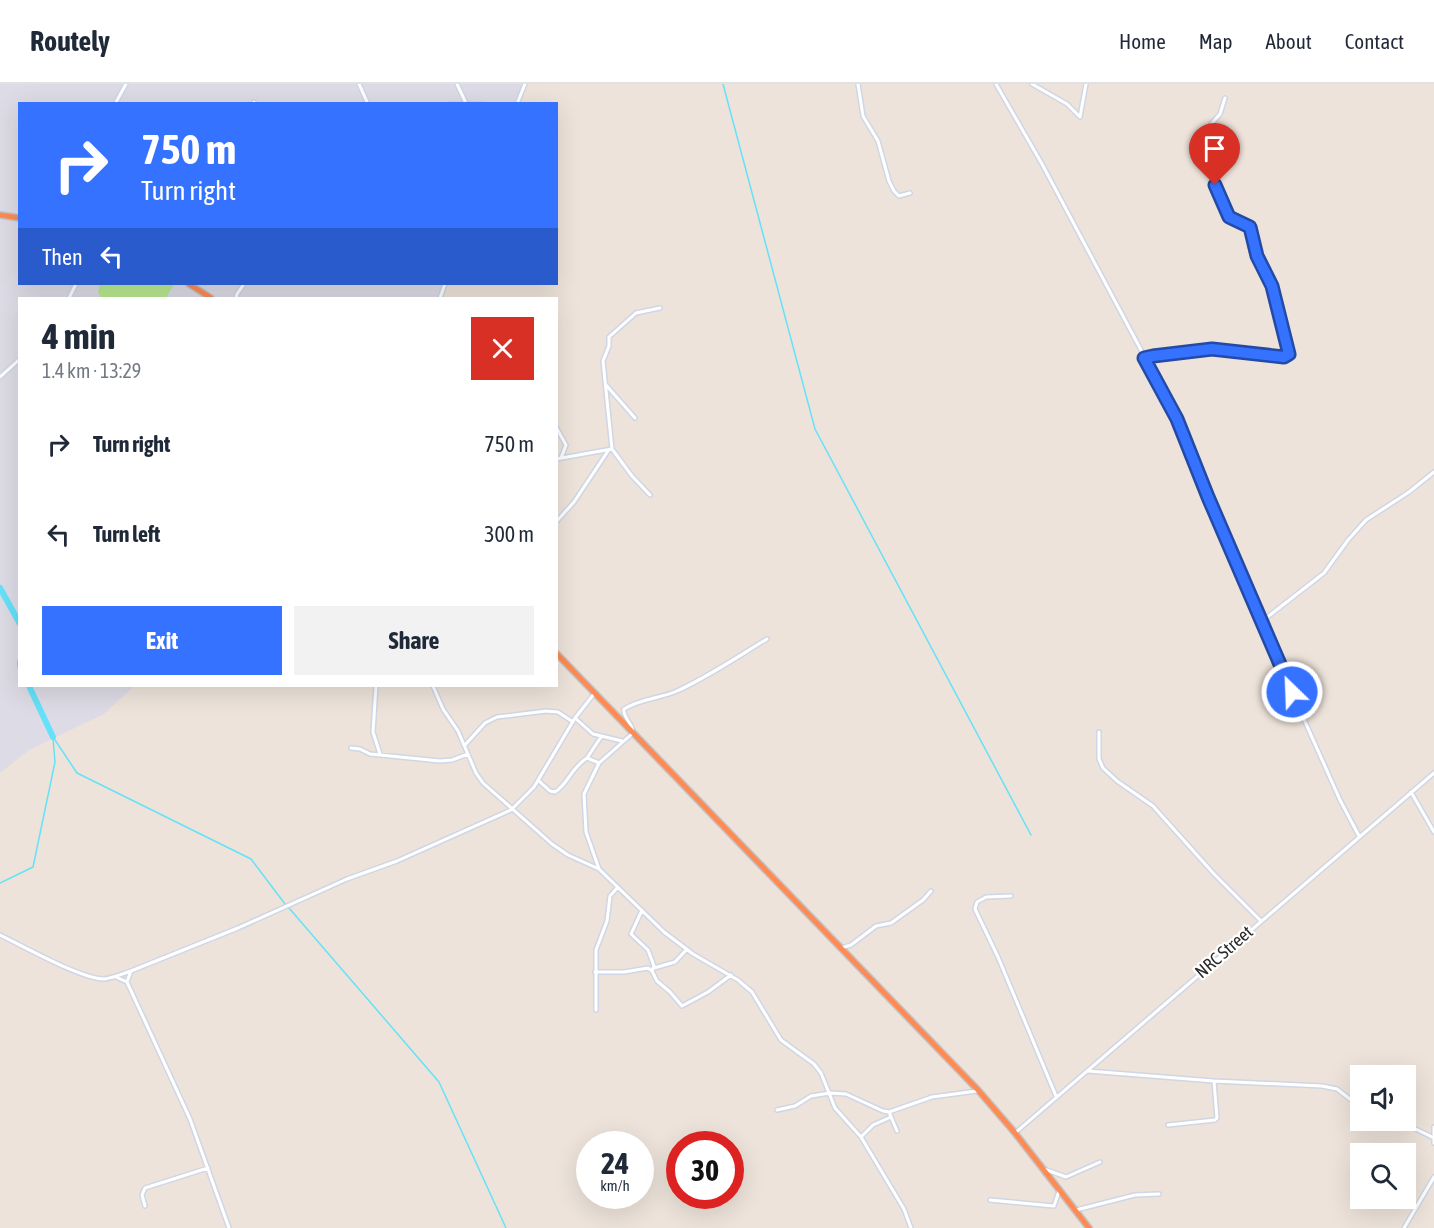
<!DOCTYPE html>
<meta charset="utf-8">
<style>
:root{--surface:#fff;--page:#f2f2f3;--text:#1f2937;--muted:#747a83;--line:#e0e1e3;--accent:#3572ff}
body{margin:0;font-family:"Asap Condensed",sans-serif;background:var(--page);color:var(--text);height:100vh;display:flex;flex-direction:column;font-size:22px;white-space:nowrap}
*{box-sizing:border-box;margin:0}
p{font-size:20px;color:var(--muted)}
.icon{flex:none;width:33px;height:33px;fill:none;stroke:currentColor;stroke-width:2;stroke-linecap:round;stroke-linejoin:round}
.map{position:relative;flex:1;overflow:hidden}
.details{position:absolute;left:18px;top:213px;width:540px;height:390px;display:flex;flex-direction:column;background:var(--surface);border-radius:0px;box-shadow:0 6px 24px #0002}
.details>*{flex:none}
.top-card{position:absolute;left:18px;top:18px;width:540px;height:183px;border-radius:0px;box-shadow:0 6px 24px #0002;background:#3572ff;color:#fff;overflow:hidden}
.fabs{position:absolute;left:1350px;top:981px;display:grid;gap:12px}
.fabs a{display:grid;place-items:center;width:66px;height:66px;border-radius:0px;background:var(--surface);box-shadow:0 6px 24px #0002;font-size:30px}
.speed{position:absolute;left:576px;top:1047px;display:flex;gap:12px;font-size:30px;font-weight:700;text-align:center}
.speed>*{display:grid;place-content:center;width:78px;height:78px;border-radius:50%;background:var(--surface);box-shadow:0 6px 24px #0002;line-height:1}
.speed small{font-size:15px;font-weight:400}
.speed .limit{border:9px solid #d22;background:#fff;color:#111}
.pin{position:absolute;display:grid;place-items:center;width:51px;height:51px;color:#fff;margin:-62px -26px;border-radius:50% 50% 50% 0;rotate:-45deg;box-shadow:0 0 6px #0007}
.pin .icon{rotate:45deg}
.me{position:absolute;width:66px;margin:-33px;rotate:336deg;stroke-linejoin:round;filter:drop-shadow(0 0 4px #0008)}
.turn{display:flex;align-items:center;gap:21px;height:126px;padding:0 24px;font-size:27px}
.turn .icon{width:78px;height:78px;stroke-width:2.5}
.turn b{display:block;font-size:42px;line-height:51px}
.then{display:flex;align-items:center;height:57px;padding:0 24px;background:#0003;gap:12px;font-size:22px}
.round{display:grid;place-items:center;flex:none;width:63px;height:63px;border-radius:0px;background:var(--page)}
.head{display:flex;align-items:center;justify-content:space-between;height:102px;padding:0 24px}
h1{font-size:36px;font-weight:700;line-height:45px}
.action{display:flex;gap:12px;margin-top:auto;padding:12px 24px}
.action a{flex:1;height:69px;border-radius:0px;background:var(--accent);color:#fff;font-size:24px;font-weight:700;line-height:69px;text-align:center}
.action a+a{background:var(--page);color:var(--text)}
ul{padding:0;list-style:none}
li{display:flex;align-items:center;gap:18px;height:90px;padding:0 24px}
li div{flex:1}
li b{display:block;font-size:22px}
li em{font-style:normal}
header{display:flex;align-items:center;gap:36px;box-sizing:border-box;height:84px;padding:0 30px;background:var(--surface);border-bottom:2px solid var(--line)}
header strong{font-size:28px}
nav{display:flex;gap:33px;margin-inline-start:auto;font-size:21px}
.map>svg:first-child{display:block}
.industrial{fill:#dddbe5}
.green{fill:#b9e991}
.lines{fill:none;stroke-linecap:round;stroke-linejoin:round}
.stream{stroke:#64e2f9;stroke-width:1.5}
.river{stroke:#64e2f9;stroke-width:6}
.minor-casing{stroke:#cfd6e4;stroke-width:6}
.highway-casing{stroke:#c3c3c3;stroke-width:8}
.minor{stroke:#fff;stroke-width:3}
.highway{stroke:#ff8a53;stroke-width:5}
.route-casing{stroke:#224aa6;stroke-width:15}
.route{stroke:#3572ff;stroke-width:10}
.labels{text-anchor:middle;stroke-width:4.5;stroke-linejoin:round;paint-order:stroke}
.street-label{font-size:18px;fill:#2a2a2a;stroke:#fff}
</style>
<header>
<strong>Routely</strong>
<nav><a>Home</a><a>Map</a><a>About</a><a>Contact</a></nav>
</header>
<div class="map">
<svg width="1434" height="1144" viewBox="0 0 1434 1144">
<rect width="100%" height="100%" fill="#ede3da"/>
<path class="industrial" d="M0,0H526L518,20H20V200H445L439,214H20V602H134L104,630L29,666L0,689Z"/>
<path class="green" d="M100,200H174L166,214H101L98,208Z"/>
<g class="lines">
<path class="stream" d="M723,0L815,345L1031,751
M53,653L77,689L251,775L285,820
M0,799L33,783L55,678L53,654
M289,824L439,998L506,1144"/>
<path class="river" d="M0,504L20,540
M20,578V582
M29,602L53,653"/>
<defs>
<path id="minor" d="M359,0L368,20
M457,0L465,17
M858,0L863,32L878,57L889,97L894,107L899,112L910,109
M996,0L1042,80L1174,328L1265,548L1340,716L1359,752
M1032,0L1067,20L1080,33L1086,0
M254,18L255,20
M115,20L126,0
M450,20H481
M517,20L525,0
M69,214L76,200
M236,214L237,210L244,200
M440,214L445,200
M1145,274L1212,265L1284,273L1289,270L1272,202L1257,172L1250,143C1244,138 1234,139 1229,133C1215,116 1208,69 1206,46L1220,30L1225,14
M0,293L20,275
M606,301L635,334
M556,343L566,361L561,374
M612,365L603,277L609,262V253L636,229L660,224
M556,375L612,365L632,392L650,411
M556,438L574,418L608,367
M1261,538L1324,489L1348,456L1366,436L1409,408L1434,388
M767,555C737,573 708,593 677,607C659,615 642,614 624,625C622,633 633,639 633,649L599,679L584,710L586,748L599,785L664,848L693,870L738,896L752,908L781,956L814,980L821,989L835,1024L861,1053L904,1125L911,1144
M376,602L373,648L380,670
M433,602L443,625L458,647L476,689L483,699L552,760L568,771L599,785
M575,634L593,650L622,657
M1099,648V675L1103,684L1117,697L1153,722L1214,790L1260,836
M465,661L485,639L497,633L546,627L558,628L573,638
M351,664L360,665L370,670L440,677L452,676L468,670
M587,674L601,653
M539,697L550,707L555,708C569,699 570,685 587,674L599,679
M1411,708L1434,748
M1011,812L986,813L977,818L975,825L998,873L1056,1012
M642,826L631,850L648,866L654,882L652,887
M0,851C23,862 81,895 104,895C113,894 122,890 131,887
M841,864L851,861L876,842L891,839L923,816L931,807
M654,884L675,878L687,865
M595,888H624L648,884L652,887L657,897L670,908L682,922L708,908L731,891
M116,893L127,898
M596,926V866L607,837L610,812L618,803
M1088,987L1214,997L1322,1002L1337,1005L1360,1023
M777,1026L795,1022L811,1012L830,1009L846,1010L883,1027L889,1028L932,1013L977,1007
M889,1028L897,1047
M1397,1036L1434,1054
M1168,1041L1215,1036L1217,1034L1214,997
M1434,1043V1059
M1015,1049L1434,689
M861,1053L873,1041L891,1033
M1044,1085L1066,1093L1100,1078
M990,1116L1054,1122L1059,1107
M145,1122L142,1111L145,1104L208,1084
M1076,1126L1135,1111L1159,1110
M229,1144L190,1035L127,898L131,887L238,844L347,795L397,777L511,726L534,703L575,634L594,610
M1404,1144L1434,1093"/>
<path id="highway" d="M0,131L20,134
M189,200L211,214
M556,569L978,1006L1015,1049L1089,1144"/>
</defs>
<use href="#minor" class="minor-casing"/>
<use href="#highway" class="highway-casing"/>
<use href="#minor" class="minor"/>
<use href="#highway" class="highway"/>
</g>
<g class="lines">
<defs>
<path id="route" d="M1215,101L1229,133L1250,143L1257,172L1272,202L1289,270L1284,273L1212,265L1153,272L1144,274L1177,335L1208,413L1292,608"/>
</defs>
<use href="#route" class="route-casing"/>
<use href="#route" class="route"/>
</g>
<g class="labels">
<g class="street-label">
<text transform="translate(1224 868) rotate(-41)" y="6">NRC Street</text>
</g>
</g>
</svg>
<div class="fabs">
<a><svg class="icon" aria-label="sound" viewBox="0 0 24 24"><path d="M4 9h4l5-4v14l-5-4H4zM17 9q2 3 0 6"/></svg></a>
<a><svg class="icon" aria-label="search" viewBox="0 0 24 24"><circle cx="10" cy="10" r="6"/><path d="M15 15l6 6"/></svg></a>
</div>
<div class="speed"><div>24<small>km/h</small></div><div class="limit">30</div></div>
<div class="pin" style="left:1215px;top:101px;background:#d93025"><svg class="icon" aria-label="arrive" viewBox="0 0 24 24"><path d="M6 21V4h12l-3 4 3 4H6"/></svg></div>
<svg class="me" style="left:1292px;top:608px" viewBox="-20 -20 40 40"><circle r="17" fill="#3572ff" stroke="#fff" stroke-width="3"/><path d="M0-11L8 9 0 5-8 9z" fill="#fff"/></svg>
<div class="top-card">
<div class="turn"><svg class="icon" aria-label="right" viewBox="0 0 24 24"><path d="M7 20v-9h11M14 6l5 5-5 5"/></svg><div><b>750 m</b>Turn right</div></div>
<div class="then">Then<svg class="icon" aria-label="left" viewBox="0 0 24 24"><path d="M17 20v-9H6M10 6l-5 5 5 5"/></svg></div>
</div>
<section class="details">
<div class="head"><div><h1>4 min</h1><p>1.4 km · 13:29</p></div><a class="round" style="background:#d93025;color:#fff"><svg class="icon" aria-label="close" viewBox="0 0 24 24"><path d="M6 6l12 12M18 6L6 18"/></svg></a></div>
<ul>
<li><svg class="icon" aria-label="right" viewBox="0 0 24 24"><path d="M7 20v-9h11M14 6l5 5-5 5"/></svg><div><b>Turn right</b></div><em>750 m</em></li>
<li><svg class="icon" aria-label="left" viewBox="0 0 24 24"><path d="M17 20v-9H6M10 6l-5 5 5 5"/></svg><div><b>Turn left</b></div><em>300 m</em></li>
</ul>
<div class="action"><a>Exit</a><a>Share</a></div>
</section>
</div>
